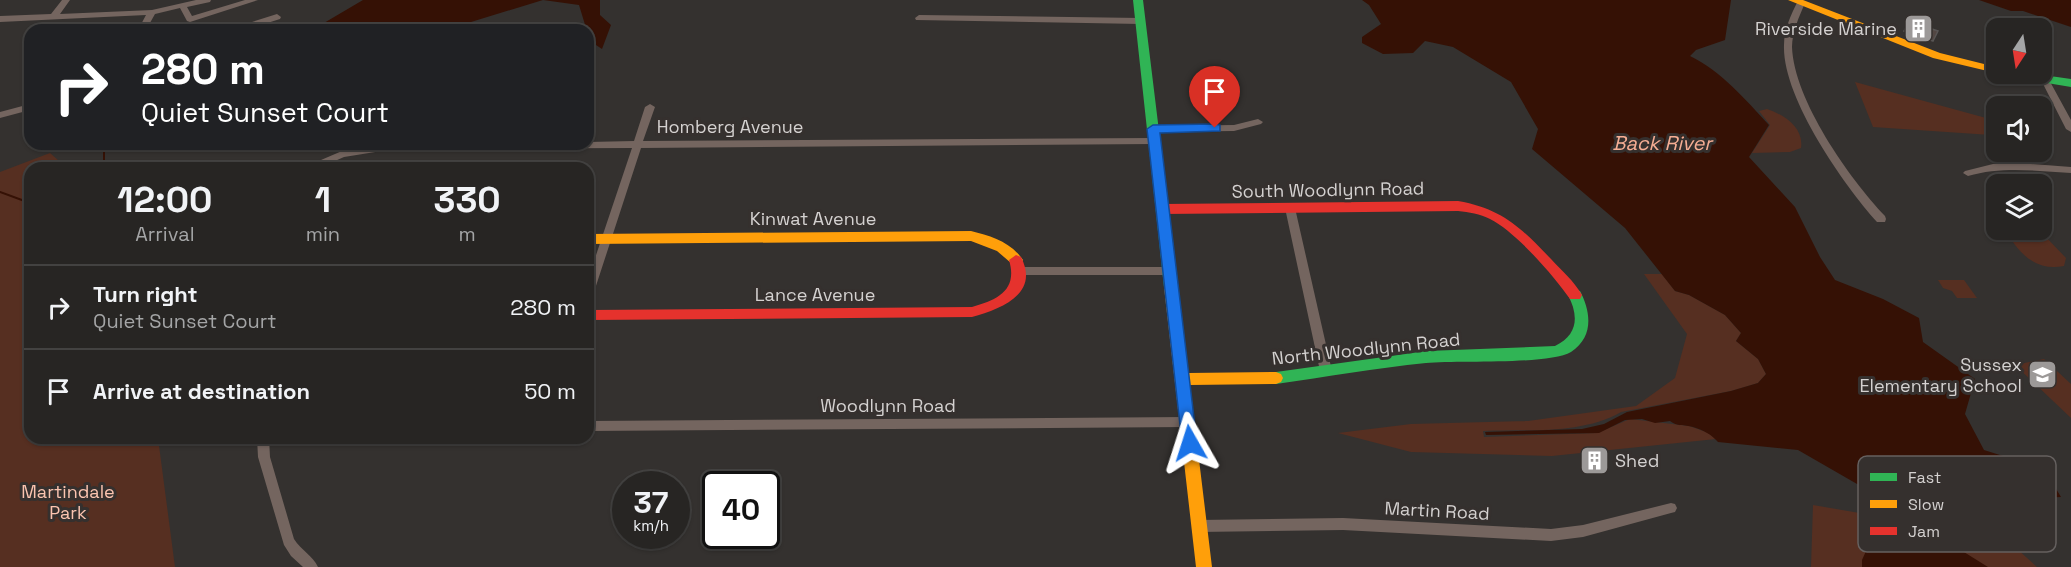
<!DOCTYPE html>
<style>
:root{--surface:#272523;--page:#2f2d2b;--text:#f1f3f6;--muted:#a4a5a6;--line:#434241}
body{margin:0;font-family:"Space Grotesk",sans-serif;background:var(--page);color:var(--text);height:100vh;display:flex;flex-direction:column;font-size:22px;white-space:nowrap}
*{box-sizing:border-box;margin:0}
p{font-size:20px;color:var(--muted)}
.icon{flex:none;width:33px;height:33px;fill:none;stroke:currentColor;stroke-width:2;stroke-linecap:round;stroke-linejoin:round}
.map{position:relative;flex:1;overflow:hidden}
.side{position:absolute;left:24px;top:162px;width:570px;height:282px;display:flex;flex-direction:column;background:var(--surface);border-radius:18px;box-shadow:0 2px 4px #0004,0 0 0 2px var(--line)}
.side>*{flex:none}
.hud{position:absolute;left:24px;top:24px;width:570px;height:126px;border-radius:18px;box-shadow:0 2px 4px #0004,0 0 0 2px var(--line);background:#202124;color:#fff;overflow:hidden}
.needle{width:39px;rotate:192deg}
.tools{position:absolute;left:1986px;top:18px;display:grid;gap:12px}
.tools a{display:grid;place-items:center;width:66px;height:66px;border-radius:12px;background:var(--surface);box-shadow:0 2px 4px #0004,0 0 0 2px var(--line);font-size:30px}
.speed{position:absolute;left:612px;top:471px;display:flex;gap:12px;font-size:30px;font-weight:700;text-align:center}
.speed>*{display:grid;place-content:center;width:78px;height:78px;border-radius:50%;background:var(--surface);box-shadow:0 2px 4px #0004,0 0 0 2px var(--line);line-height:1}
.speed small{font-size:15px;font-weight:400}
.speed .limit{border:3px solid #111;border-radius:9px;background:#fff;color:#111}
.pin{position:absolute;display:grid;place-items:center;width:51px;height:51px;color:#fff;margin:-62px -26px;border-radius:50% 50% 50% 0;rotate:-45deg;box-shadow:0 0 6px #0007}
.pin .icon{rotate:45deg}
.me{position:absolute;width:66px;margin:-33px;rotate:354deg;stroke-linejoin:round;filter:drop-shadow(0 0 4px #0008)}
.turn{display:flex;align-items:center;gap:21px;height:126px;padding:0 18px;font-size:27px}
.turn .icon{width:78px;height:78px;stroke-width:2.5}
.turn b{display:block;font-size:42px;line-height:51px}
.eta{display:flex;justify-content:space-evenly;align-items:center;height:102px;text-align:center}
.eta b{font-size:36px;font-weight:700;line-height:42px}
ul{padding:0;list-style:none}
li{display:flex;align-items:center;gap:18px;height:84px;padding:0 18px;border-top:2px solid var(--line)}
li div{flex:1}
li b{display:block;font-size:22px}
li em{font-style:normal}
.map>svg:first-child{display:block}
.green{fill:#562f21}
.water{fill:#351105}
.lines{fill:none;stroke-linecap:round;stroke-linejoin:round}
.stream{stroke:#351105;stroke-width:2}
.building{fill:#524642;stroke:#585554;stroke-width:1.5}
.street{fill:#74655f;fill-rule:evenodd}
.fast{fill:#30b455;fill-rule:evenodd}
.slow{fill:#ff9f0a;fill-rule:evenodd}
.jam{fill:#e5322d;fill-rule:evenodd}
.route{fill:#1a73e8;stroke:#114b97;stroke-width:1.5}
.labels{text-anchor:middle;stroke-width:6;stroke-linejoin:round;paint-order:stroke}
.poi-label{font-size:18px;fill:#d4d1d0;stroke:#35302e;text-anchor:end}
.street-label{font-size:18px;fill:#d4d1d0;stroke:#35302e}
.park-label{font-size:18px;fill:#fbc4b0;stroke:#35302e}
.water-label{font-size:20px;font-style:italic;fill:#f6ae94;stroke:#35302e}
.key{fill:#35302e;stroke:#65605f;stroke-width:1.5}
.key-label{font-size:16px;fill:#d4d1d0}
</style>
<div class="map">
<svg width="2071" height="567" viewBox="0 0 2071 567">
<rect width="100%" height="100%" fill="#34312f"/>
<path class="green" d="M1855,82L1986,118L1991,135L1873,127Z
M1767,109C1785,115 1804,128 1801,148L1790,152L1752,153L1770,125L1759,111Z
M50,153L67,168H30V438H158L175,567H0V172Z
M2043,234L2066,258L2064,266C2040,271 2023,258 2011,239Z
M1644,274H1662L1675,291L1689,295L1725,315L1741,333L1736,341L1758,359L1766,374L1758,383L1731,391L1621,412C1581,435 1528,429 1483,431L1484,437L1597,433L1630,419L1689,426L1709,433L1716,439L1552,456L1411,452L1338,433L1411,424L1528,421L1636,406L1675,378L1687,334Z
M1938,280H1964L1977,298H1957L1952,291L1943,288Z
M2044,359L2071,384V418L2015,365Z
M1813,505L2005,538L2037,567H1811Z"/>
<path class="water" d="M363,0H600V15L611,25L602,49L590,41L579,5L543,0L445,30H312Z
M1362,0H1731L1725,40L1696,50L1690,56C1721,71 1746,100 1769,125L1749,157L1795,207L1820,257L1835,280L1883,299L1919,318L1923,342L1975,379L1965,414L1984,450L2044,469L2061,497L1987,500L1963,490L1943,493L1929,499L1926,505L1887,504L1865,493L1864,488L1798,450L1718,442C1711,434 1703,430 1693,427C1684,424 1677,427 1670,421L1655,423L1642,419L1625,420L1599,433L1486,435L1485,432L1582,429L1604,424L1627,412L1731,391L1758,383L1766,374L1758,359L1736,341L1741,333L1725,315L1689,295L1675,291L1625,228L1532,149L1538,129L1511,82L1453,47L1425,41L1413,53L1383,54L1362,43V37L1381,24L1369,5Z
M1979,0H2071V27L2023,11H2011Z
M1914,524L1935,534L1988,567H1862V560L1875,531Z"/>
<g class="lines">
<path class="stream" d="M104,144V161L111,168
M0,192L30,203"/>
</g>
<path class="building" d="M1914,16L1925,19L1926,27L1938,31L1933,41L1904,31L1909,21L1913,22Z"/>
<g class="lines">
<path class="street" d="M62,0H70L60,14L152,10L196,0H211L210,2L187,7L192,16L245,0H258L190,22L187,21L180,8L155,14L146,30H138L146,15L0,22V16L51,14Z
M1798,1H1804L1805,3C1799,17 1792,32 1792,47C1794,100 1849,178 1885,216L1886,219L1885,222H1877C1843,184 1782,97 1784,45C1784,30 1791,14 1798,1Z
M277,14L281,17L280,19L245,30H232L233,28Z
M919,15L1141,18L1145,21L1141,24L916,20L915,18Z
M2044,75L2048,78L2071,120V132L2066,129L2040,78Z
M30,104V110L0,118V112Z
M650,104L655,107L643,141L1154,138L1159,141L1154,144L641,148L593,295L592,298L588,299V279L632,148L394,149L344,157L319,168H305L307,166L342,151L386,144H588V142L634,141L645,107Z
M1258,119L1263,122L1261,124L1234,131L1153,132L1148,129L1153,126L1234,125Z
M2019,163L2071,167V173C2036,171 2002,166 1968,176L1963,173L1965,171L1993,164Z
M1290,204L1295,208L1332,371L1330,374L1326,376L1322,374L1320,371L1285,208Z
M1020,267H1169L1174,271L1169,275H1020L1015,271Z
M1187,417L1191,419L1193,422L1191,425L1187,427L588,431V421Z
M257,438H269L270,457L294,539C301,550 313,556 318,567H303L291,556L284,545L258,457Z
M1671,503L1675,504L1677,508L1675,512L1671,513L1583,537L1551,541L1343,530L1198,532L1194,530L1192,526L1194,522L1198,520L1343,518L1551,529L1583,525Z"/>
<path class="fast" d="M1133,0H1143L1178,287L1176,291H1166L1164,287Z
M2012,74H2036L2071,79V87L2018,78Z
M1575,290L1580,291C1591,312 1594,337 1571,352C1549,365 1457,360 1426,363C1376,368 1326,377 1276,384L1271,382L1269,378L1271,374L1276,372L1427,351L1555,346C1578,335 1579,316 1568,295L1570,291Z"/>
<path class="slow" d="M1788,0H1803L1940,53L1996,67V73L1933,58Z
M971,231C991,236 1011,242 1023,260L1021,263H1011L997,251L971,241L588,244V234Z
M1171,282L1176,283L1178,287L1188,373L1276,372L1281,374L1283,378L1281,382L1276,384L1190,385L1212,567H1196L1164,287L1166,283Z"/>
<path class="jam" d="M1458,201C1503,209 1521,228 1551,259C1562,271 1574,281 1582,295L1580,299H1570C1553,275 1516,232 1490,219C1480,214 1469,212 1458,211L1162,214L1156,209L1162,204Z
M1016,255L1021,257C1040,294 1001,309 972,317L588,320V310L972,307C998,300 1018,290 1009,260Z"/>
</g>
<path class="route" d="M1215,124L1220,125V131L1160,133L1197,443L1195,448L1190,450L1184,448L1182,443L1147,129L1153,125Z"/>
<defs>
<symbol id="building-square" viewBox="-11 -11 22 22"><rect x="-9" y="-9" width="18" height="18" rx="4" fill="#9c9998" stroke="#35302e"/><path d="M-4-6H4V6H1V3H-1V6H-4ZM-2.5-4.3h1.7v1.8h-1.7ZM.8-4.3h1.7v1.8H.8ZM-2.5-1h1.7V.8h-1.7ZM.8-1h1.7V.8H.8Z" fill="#fff"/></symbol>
<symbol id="school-square" viewBox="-11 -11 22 22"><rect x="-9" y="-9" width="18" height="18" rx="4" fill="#9c9998" stroke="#35302e"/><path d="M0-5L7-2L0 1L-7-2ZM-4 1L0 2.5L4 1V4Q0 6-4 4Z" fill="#fff"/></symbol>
</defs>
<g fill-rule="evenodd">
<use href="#building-square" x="1902" y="12" width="33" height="33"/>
<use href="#school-square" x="2026" y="358" width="33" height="33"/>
<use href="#building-square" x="1578" y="444" width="33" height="33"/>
</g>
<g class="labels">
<g class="poi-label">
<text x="1897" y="35">Riverside Marine</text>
<text x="2022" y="371">Sussex<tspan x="2022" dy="21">Elementary School</tspan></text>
<text x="1615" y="467" text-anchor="start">Shed</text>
</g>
<g class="street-label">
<text x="730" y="133">Homberg Avenue</text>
<text transform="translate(1328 190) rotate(-1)" y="6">South Woodlynn Road</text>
<text x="813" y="225">Kinwat Avenue</text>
<text x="815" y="301">Lance Avenue</text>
<text transform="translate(1366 349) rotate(-6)" y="6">North Woodlynn Road</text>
<text x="888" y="412">Woodlynn Road</text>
<text transform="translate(1437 511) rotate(3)" y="6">Martin Road</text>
</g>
<g class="park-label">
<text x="68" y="498">Martindale<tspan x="68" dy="21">Park</tspan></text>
</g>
<g class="water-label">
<text x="1662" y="150">Back River</text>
</g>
</g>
<rect x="1858" y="456" width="198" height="96" rx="9" class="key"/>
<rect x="1870" y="473" width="27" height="8" fill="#30b455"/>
<rect x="1870" y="500" width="27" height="8" fill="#ff9f0a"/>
<rect x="1870" y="527" width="27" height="8" fill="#e5322d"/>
<g class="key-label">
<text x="1908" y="483">Fast</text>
<text x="1908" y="510">Slow</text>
<text x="1908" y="537">Jam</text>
</g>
</svg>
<div class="tools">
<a><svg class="needle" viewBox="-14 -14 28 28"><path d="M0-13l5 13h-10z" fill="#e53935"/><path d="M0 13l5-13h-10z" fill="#a4a5a6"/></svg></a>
<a><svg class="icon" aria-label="sound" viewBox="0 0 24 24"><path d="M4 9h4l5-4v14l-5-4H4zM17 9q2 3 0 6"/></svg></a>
<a><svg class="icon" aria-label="layers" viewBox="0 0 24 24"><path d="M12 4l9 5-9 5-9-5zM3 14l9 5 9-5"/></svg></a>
</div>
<div class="speed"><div>37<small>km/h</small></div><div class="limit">40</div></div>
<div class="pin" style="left:1215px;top:128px;background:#d93025"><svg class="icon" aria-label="arrive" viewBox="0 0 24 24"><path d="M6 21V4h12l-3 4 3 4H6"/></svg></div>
<svg class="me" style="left:1190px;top:443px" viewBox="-20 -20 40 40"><path d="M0-17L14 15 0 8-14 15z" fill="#1a73e8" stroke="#fff" stroke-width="4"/></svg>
<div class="hud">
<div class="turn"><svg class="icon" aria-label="right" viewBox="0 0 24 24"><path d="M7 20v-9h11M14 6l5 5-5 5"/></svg><div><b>280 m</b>Quiet Sunset Court</div></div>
</div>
<section class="side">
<div class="eta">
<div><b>12:00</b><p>Arrival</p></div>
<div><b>1</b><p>min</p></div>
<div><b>330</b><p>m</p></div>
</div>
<ul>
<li><svg class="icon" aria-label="right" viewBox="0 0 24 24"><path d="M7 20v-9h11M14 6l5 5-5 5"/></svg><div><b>Turn right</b><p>Quiet Sunset Court</p></div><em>280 m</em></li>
<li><svg class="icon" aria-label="arrive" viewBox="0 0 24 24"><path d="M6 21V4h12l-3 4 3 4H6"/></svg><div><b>Arrive at destination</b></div><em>50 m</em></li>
</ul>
</section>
</div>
